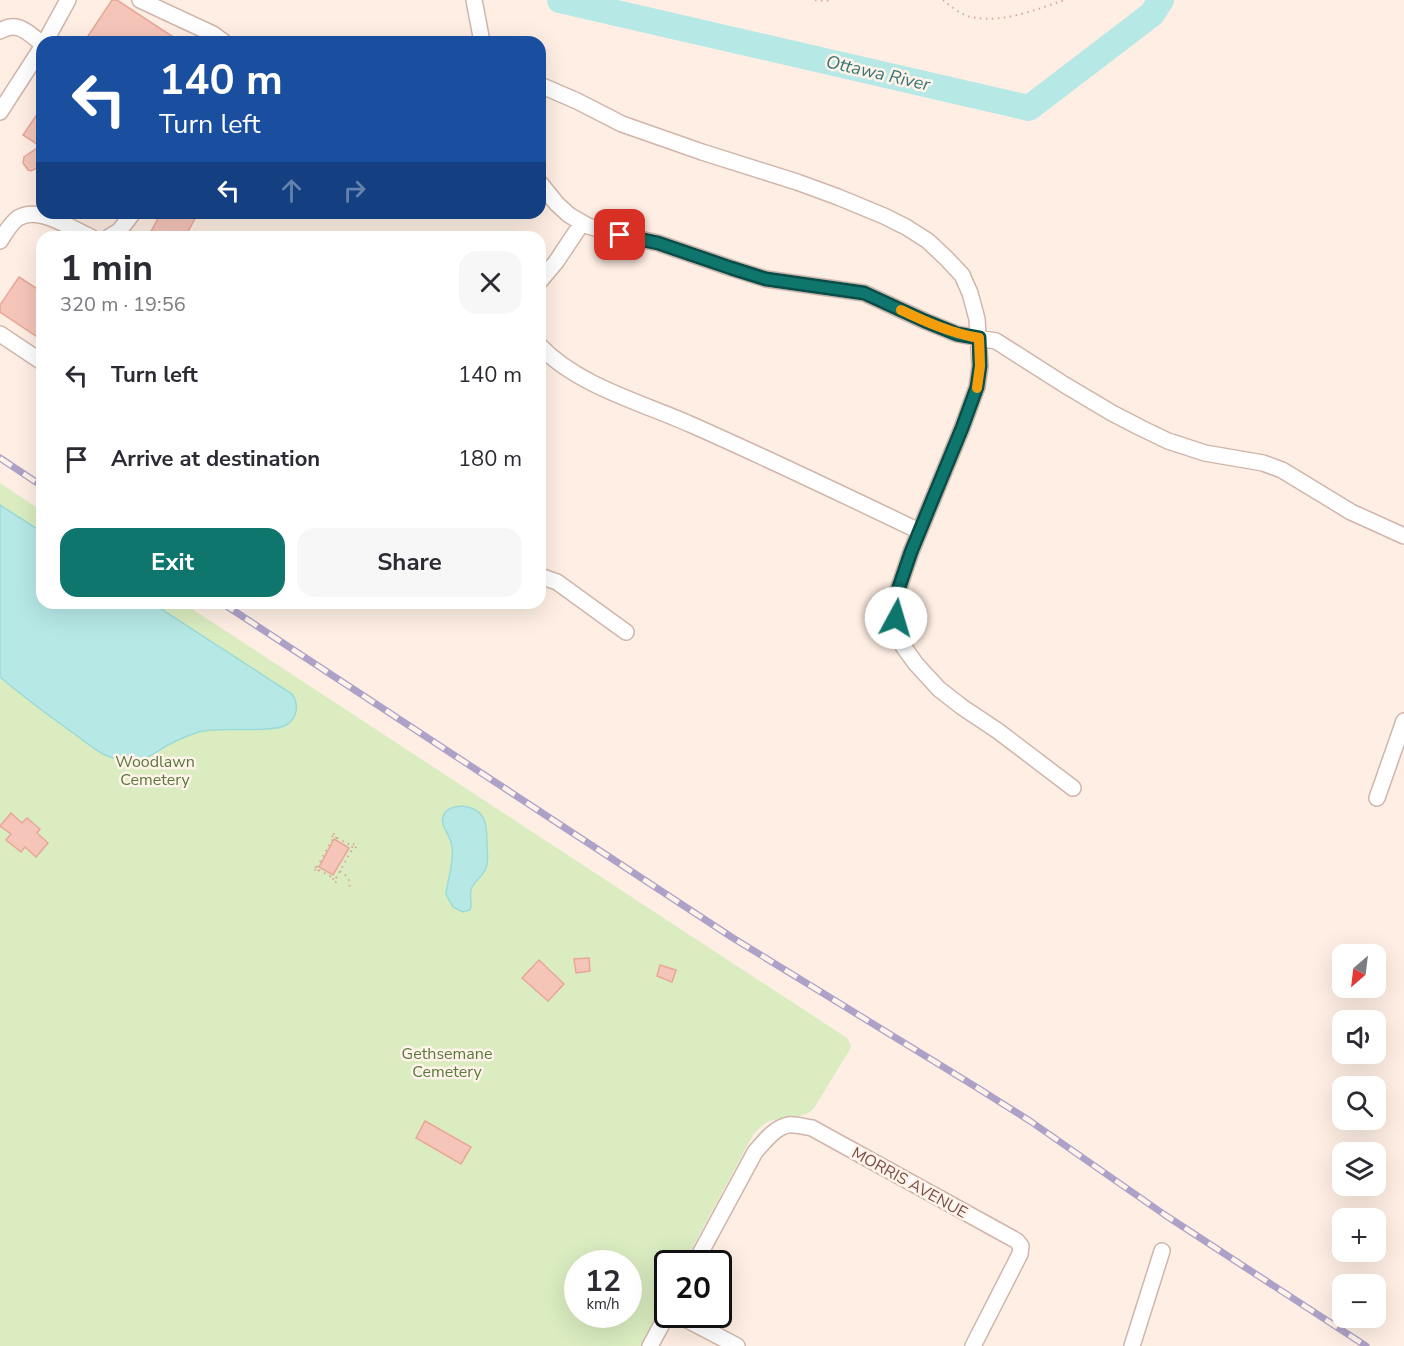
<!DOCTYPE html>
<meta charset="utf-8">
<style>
:root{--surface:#fff;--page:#f7f7f7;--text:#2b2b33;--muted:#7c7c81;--accent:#0f766e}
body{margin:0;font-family:"Nunito Sans",sans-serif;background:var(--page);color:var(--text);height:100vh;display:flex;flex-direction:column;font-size:22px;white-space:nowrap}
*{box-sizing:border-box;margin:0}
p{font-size:20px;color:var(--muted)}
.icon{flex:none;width:33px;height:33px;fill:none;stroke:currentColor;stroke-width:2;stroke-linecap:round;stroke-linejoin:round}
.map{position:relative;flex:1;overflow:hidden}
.details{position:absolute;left:36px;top:231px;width:510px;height:378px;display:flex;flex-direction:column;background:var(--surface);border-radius:18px;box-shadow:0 6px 24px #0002}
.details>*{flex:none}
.top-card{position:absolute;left:36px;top:36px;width:510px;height:183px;border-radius:18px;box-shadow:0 6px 24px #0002;background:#1a4fa0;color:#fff;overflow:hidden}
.needle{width:39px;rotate:208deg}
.controls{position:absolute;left:1332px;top:944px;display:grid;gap:12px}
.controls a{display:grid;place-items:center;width:54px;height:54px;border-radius:12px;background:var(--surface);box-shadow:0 6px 24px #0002;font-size:30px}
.speed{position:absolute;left:564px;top:1250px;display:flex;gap:12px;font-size:30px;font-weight:700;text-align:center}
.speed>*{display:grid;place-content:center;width:78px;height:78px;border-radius:50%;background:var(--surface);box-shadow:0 6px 24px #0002;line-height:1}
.speed small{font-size:15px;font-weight:400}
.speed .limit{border:3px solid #111;border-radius:9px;background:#fff;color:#111}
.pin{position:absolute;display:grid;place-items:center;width:51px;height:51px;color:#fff;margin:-26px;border-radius:12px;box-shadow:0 3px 9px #0006}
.me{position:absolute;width:66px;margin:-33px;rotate:6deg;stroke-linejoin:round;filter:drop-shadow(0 0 4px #0008)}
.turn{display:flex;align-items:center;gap:21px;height:126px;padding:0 24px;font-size:27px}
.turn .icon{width:78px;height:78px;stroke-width:2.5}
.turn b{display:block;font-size:42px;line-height:51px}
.lanes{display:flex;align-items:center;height:57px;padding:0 24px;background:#0003;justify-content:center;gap:30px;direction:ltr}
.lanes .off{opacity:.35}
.round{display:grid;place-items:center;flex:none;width:63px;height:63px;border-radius:18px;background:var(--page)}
.summary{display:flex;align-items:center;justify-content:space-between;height:102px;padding:0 24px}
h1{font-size:36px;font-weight:700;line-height:45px}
.cta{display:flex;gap:12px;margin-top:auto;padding:12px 24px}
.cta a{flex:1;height:69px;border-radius:18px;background:var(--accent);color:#fff;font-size:24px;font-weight:700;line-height:69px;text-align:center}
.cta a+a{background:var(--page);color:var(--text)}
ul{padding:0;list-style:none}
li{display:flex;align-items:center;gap:18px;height:84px;padding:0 24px}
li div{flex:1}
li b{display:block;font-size:22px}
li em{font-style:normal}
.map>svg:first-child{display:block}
.green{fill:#daecc0;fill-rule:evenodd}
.water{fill:#b6e8e6;stroke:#9cdbd8;stroke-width:1.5}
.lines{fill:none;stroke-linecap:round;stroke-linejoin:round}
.river{stroke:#b6e8e6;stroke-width:26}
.building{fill:#f5c5b9;stroke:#e8a798;stroke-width:1.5}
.minor-casing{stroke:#d1b5ab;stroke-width:18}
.path{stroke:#daa89c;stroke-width:2;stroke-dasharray:1.5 4.5;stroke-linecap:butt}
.minor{stroke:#fff;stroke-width:15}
.rail-casing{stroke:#aea1c8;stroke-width:7}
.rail{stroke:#fff3ea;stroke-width:4.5;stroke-dasharray:14;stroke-linecap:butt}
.route-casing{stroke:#0a4d48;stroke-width:15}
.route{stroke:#0f766e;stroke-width:10}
.slow{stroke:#f59e0b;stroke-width:10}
.labels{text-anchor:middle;stroke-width:5;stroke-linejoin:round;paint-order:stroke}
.park-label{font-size:16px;fill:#59783c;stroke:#fff3ea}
.street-label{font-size:16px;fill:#774f47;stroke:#fff3ea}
.water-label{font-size:18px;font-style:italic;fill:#377674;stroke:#fff3ea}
</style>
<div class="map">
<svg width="1404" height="1346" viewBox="0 0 1404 1346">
<rect width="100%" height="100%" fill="#feeee3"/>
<path class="green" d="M0,483L42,511V603H183L847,1038L851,1046L849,1051L814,1108C803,1121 783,1115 768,1122C762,1125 757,1130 753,1135L684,1263H668L667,1295L641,1346H0ZM578,1263H628V1314H578Z"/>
<path class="water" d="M0,505L42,532V603H152L292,694C299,704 298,718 286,725C273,733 223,727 204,731C191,733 178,740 166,746C152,755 142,763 124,760C117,759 109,757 103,754C92,748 82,739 73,733C48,715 24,697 0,677Z
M462,806C486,809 487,823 487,844C487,852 489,860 486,868C483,876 476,880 472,887C468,895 473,902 470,910L463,912L453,907L446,894C448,878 454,863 452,847C452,837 440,827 443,817C445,808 454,807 462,806Z"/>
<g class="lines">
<path class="river" d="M560,0L1029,108L1152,14L1161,0"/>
</g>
<path class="building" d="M112,0H117L181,42H84Z
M42,107V159L37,168L31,171L28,170L23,163L24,157L40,146L23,135Z
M161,213H198L185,237H148Z
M19,277L42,292V340L0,312V305Z
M11,813L22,823L27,818L40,829L37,833L48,843L36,857L25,847L21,852L6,840L11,834L0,826Z
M334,839L349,848L333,875L319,867Z
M589,958L590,971L576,973L574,959Z
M539,960L564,984L548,1001L522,978Z
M660,965L676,970L672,982L657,976Z
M425,1121L471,1147L461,1164L416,1138Z"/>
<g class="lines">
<defs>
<path id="minor" d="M140,0L213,34L224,42
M474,0L482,42
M0,31C17,20 29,33 42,44
M45,42L68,0
M540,85L577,101L622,124L702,152L797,182L838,197L884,216L906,227L928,241L947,259L962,275L970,293L977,319L980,366L977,387L962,428L911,552L895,599L896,618L903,646L916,664L939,689L962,707L998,731L1073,788
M0,112L42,47
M540,183L557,204L569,215L588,226L608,232L658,243L731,268L766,279L864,293L925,321L957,334L996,341L1065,385L1112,413L1141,428L1168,441L1205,453L1263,463L1282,470L1351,512L1404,536
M109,237L119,231L133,213
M0,241C5,233 11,223 18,218C39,205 71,229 91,237
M540,281L556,262L582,223
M0,334L42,362
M540,346C578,386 643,403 692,425C769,459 844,495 919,531
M540,576L557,582L626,632
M1377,798L1404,721
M695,1263L755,1152C764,1142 774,1128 788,1125C796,1124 805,1127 812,1128L1008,1236L1017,1241L1021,1246L1020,1254L973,1346
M676,1314L737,1346
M650,1346L668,1313
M1132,1346L1162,1251"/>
</defs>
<use href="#minor" class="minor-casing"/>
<path class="path" d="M815,0L826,1L829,0
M943,0C949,5 959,13 967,16C1000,25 1034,10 1065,0
M333,834H336V838H332Z
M337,838L352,846
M353,844L357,845L355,849L352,848Z
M315,867L319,868L318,872L315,871Z
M317,867L333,838
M319,870L333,878
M340,871C348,876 352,882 348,891
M336,877L338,880L335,883L333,881V879Z
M336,878L353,848"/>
<use href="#minor" class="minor"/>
<defs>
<path id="rail" d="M0,458L42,486
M222,603L733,938L976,1087L1030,1121L1165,1215L1366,1346"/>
</defs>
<use href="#rail" class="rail-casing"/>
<use href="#rail" class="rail"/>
</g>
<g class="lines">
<defs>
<path id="route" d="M620,235L658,243L731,268L766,279L864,293L925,321L957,334L979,338L980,366L977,387L962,428L911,552L895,599L896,618"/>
</defs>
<use href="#route" class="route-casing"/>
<use href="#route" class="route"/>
<path class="slow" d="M901,310C926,322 951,333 979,338L980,366L977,388"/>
</g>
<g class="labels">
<g class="park-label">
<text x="155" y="767">Woodlawn<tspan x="155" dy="18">Cemetery</tspan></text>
<text x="447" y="1059">Gethsemane<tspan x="447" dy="18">Cemetery</tspan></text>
</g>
<g class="street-label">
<text transform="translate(910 1182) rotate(29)" y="6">MORRIS AVENUE</text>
</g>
<g class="water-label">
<text transform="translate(878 73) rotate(13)" y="6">Ottawa River</text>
</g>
</g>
</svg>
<div class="controls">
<a><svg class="needle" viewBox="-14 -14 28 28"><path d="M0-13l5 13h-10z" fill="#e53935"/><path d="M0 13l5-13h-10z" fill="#7c7c81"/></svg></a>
<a><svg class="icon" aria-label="sound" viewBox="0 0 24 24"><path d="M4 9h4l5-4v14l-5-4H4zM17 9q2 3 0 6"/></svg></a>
<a><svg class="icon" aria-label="search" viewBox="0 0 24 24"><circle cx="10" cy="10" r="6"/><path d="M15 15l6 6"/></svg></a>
<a><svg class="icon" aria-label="layers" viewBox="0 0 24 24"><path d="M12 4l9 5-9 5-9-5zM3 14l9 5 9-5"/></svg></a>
<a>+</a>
<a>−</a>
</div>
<div class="speed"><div>12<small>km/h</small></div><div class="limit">20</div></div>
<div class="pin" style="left:620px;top:235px;background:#d93025"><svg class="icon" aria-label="arrive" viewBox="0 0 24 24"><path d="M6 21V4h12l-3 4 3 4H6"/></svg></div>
<svg class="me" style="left:896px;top:618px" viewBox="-20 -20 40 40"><circle r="19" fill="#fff"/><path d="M0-13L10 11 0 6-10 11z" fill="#0f766e"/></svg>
<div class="top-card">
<div class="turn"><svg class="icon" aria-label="left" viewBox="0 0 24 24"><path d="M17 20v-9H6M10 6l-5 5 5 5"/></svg><div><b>140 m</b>Turn left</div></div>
<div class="lanes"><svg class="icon" aria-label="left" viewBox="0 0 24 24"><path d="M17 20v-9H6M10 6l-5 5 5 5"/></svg><svg class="icon off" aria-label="ahead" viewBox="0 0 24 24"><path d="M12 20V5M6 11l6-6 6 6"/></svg><svg class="icon off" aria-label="right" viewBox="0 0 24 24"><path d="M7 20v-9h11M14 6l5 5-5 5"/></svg></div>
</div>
<section class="details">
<div class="summary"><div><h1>1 min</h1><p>320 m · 19:56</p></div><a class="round"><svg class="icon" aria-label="close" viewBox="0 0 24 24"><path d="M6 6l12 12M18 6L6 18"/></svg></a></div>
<ul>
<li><svg class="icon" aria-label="left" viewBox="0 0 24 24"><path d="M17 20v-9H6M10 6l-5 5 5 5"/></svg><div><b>Turn left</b></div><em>140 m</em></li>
<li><svg class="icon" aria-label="arrive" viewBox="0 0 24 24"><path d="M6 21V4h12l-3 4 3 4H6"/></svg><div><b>Arrive at destination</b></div><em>180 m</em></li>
</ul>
<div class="cta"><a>Exit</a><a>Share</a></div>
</section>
</div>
